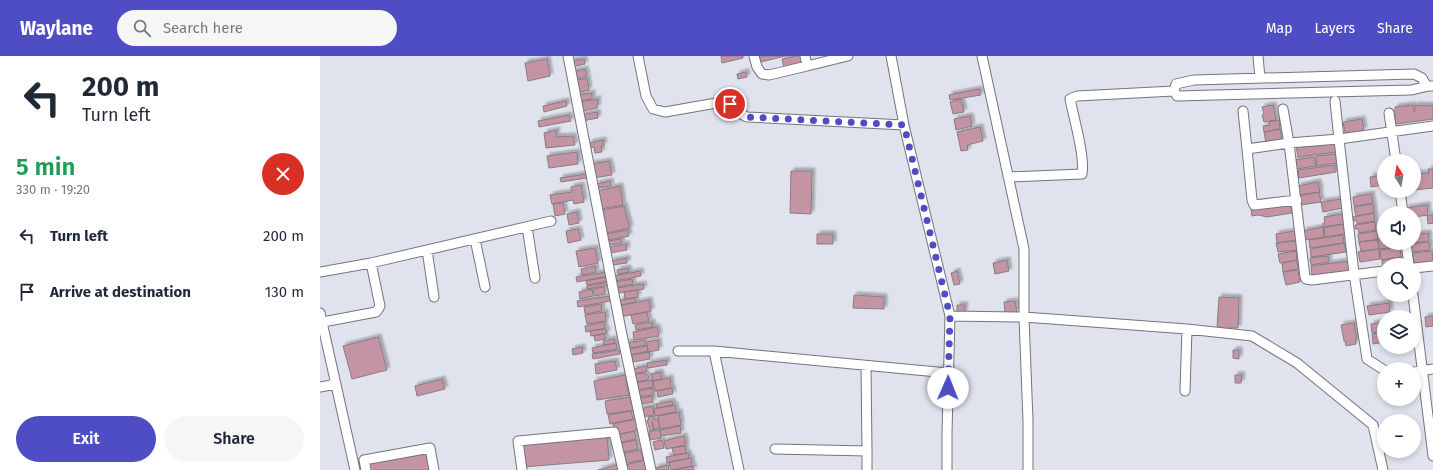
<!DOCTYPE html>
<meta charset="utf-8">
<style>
:root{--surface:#fff;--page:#f6f6f7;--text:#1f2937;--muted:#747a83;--accent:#4e4dc4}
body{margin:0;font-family:"Fira Sans",sans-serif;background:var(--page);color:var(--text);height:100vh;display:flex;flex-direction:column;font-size:15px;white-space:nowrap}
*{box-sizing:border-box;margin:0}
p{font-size:13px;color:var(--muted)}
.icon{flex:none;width:22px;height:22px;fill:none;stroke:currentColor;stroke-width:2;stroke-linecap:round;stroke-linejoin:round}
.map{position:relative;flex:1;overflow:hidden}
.side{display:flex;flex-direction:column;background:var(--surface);width:320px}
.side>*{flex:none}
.banner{background:#fff;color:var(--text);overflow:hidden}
.needle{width:26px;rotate:349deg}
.fabs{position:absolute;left:1057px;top:98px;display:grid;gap:8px}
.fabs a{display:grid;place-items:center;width:44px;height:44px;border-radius:50%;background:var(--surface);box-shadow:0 2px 6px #0003;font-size:20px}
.pin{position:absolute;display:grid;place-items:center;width:34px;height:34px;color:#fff;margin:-17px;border:2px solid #fff;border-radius:50%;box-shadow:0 1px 4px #0007}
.me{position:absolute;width:44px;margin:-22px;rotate:1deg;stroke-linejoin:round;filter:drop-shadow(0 0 3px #0008)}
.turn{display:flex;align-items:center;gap:14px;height:84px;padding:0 16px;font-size:18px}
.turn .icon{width:52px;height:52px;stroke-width:2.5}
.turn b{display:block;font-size:28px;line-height:34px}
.round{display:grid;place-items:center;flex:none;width:42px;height:42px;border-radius:21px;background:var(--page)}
.summary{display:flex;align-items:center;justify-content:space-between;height:68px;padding:0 16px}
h1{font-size:24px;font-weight:600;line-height:30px;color:#1e9e55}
.primary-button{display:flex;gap:8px;margin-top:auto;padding:8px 16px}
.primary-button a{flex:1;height:46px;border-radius:24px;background:var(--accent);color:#fff;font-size:16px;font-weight:600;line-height:46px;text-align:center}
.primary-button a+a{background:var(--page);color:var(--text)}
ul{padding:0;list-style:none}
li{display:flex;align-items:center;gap:12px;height:56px;padding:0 16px}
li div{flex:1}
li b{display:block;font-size:15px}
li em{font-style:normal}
header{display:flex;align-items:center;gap:24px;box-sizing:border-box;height:56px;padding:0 20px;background:var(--accent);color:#fff}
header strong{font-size:19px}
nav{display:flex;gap:22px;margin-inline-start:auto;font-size:14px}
.search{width:280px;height:36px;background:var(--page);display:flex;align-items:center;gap:10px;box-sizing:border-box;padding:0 14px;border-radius:22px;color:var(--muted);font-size:15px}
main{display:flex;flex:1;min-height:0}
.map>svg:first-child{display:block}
.building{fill:#c494a5;stroke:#877c80;filter:url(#shadow)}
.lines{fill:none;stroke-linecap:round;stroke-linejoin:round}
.minor-casing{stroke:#73747e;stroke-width:11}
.minor{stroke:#fff;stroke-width:9}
.route{stroke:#4e4dc4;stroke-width:7;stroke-dasharray:0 12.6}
</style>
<header>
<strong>Waylane</strong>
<div class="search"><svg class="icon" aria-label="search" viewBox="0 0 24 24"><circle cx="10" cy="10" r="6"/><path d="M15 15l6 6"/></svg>Search here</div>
<nav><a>Map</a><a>Layers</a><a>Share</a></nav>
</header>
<main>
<section class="side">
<div class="banner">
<div class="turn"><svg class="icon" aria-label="left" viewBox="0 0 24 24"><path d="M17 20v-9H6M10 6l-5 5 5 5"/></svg><div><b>200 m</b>Turn left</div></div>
</div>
<div class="summary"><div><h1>5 min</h1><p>330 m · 19:20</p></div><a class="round" style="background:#d93025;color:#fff"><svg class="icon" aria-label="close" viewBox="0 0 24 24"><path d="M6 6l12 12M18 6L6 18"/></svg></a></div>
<ul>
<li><svg class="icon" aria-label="left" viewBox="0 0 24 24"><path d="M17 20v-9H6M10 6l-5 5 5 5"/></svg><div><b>Turn left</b></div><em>200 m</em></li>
<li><svg class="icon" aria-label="arrive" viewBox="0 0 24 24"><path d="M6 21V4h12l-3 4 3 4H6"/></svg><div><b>Arrive at destination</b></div><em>130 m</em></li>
</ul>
<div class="primary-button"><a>Exit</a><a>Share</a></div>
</section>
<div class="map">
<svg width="1113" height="414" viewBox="0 0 1113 414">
<defs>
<filter id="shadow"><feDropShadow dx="3" dy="-3" stdDeviation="1" flood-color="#0004"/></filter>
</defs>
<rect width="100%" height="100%" fill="#e0e2ed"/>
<path class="building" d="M401,0H423V2L402,7Z
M439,0H465L441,6Z
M476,0H481L483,8L464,12L462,3Z
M227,3L230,20L208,25L205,7Z
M264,3L265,8L252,11L251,5Z
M265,13L267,20L254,24L252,16Z
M426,16L427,21L418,23L417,18Z
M267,22L269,34L256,37L254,25Z
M659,33L661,39L630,44L629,39Z
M272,37V43L257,45L256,39Z
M278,43L277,52L262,55L260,46Z
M641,43L644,56L633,58L630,46Z
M246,45L247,50L224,56L223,50Z
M953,49L956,64L944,66L942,59L944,58L942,51Z
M1093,49L1094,56L1095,55V49L1113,50V63L1077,68L1075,66V51Z
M277,56L278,62L262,65L261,59Z
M249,59L251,65L219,71L218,65Z
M650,60L652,70L636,74L634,63Z
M1042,63L1044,74L1028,78V76L1025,77L1023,66Z
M959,64L960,73L944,76L943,70L950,69L949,66Z
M660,71L663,85L647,89L648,94L641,95L637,76Z
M960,73L962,84L946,87L944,76Z
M237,74L236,81L253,80L255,89L226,92L224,77Z
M283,84L284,89L281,90L282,96L275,97L274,91L270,92L269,87Z
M1015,85L1016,96L978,101L976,90Z
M257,96L258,108L229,112L227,100Z
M1016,98L1017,107L997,110L996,100Z
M994,101L996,110L976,113L974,104Z
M289,105L292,119L273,122L271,108Z
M1016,109V116L979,122L978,114Z
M1108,113H1113V132L1094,134V115L1095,114L1096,118L1109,117Z
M471,115H492L491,158L470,157Z
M266,118L267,122L241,126L240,122Z
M1064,119V129L1051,131L1050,121Z
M290,125L291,130L277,132L276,128Z
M998,126L1000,136L980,139L978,130Z
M261,129L264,146L254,148L253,144L232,148L230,139L252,136L251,131Z
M300,130L303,149L281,153L277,135Z
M999,136L1001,146L981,149L979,140Z
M1051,138L1053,147L1034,150L1033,141Z
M1021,143L1023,152L1003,156L1001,146Z
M243,147L245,158L235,160L233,148Z
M970,148L972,157L947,161L938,159L932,160L931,154Z
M1053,148L1054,157L1036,160L1034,151Z
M1107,149L1108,159L1094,161V157H1087L1086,152Z
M304,150L310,172L286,177L283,154Z
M257,156L259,167L249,169L247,158Z
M1054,157L1055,165L1037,168V165H1034L1033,161Z
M1022,158L1024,168L1003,171V167H1005L1004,161Z
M1107,159H1113V167L1108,168Z
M1055,166L1056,174L1039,177L1038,173H1035V169Z
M1024,168L1025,178L1005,181L1004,172Z
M1003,171L1004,181L984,184L983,175Z
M258,173L261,184L248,187L246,175Z
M308,174L309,180L288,184L286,178Z
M975,175L976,184L957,187L956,178Z
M1057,175L1058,183L1039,186L1038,178Z
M1108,177L1109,185L1094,187V179Z
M497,178H513V188H497Z
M1023,179L1024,187L990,192L989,184Z
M1064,182V187H1079V191L1059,193L1058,183Z
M301,183L302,187L289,189L288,185Z
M1058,184L1059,193L1041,195L1039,186Z
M976,185L977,194L958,196L956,187Z
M1109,186L1110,194L1091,196L1090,188Z
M1024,187L1026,196L991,201L990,193Z
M306,188L307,194L290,197L289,191Z
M1080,191L1081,201L1061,204L1060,194Z
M275,192L278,207L259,211L256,195Z
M1059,193L1060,203L1040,206L1038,196Z
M976,195L977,204L960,207L958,198Z
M1112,195L1113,206L1094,209L1093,197Z
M1008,200L1009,206L991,209L990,202Z
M1081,201L1082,209H1064V213L1063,214L1062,204Z
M307,202V207L292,209L291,205Z
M687,204L689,215L675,218L673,207Z
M977,204L978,213L963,216L962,207Z
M1028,205L1029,216L992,221L991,210Z
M275,210L276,216L262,219L261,213Z
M308,212L309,216L298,218L297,214Z
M978,214L980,226L966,229L963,216Z
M320,215L321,220L295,225L294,220Z
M637,215L640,228L634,229L631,217Z
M287,216L288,220L257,226L256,221Z
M287,221L288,225L267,229L266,225Z
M312,223L313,228L297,231L296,226Z
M289,226V229L267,233V230Z
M323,228L324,233L298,237L297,232Z
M284,231L285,238L275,240L273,233Z
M272,233L273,240L260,243L259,236Z
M317,234L318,241L305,243L304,236Z
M534,239L564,241V253L533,252Z
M290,240V245L258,251L257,245Z
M899,241L919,242L918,272H908V275H902V272H897Z
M315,242L316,246L301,249L300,244Z
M329,244L331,255L300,261L298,250Z
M695,245L697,256L685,257L684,246Z
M1069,247L1070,256L1049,259L1047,250Z
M281,248L282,255L265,258L264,251Z
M637,249H645L644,258H637Z
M285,256L286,265L267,268L265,259Z
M327,256L329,265L313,268L311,259Z
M1113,260V270L1106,271L1105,261Z
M284,266L285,272L266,276L265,270Z
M332,266L333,271L316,274L315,269Z
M1064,266V275L1052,277L1051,268Z
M1034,267L1037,283H1035L1036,288L1026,290L1025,285H1024L1021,269Z
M337,271L339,280L314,284L313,276Z
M286,273L287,277L271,280L270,275Z
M1064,276V286L1053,288L1052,278Z
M284,278L286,283L275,285L274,280Z
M58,281L67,314L32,323L23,290Z
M294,283L295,287L284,289L283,285Z
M325,284L326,289L307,293L306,287Z
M338,284L339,294L328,296L327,286Z
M296,287L297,293L273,297L272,292Z
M327,290L328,295L310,299L309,293Z
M262,291L263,297L253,299L252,293Z
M299,294L300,298L273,303L272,298Z
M913,294H919V303L913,302Z
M329,296L330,303L313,306L312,299Z
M347,304V309L328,312L327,307Z
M295,305L297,314L276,318L275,308Z
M326,310L327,315L314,318L313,313Z
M340,316L342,323L333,325L331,318Z
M324,317L329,321L327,324L316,326L315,318Z
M305,319L309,339L277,344L274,325Z
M915,319H922L921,327H915Z
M350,322L351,332L335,335L333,325Z
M122,323L125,333L97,340L95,330Z
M332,324L333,331L316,334L315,327Z
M333,332V339L318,341L317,335Z
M352,332L353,338L338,341L337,335Z
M332,340L333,346L322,348L321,342Z
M310,341L311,348H313L315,354L287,358L285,345Z
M352,345L353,349L337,352L336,348Z
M355,349L356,356L335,360L334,353Z
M333,350L334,359L322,361L320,353Z
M311,355L313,363L290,368L288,359Z
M359,356L361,369L340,373L338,360Z
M333,360L334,364L338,363L340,372L334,373L332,366L334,374L330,375L327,364H329L328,361Z
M316,363L318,373L315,374V375L295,379L293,368Z
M360,370L361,377L341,380L340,374Z
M340,374L341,382L330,384L329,375Z
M314,375L316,383L298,387L297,379Z
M287,380L289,404L203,411V386Z
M364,380L366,389L346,393L344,385Z
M316,384L318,393L299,397L297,388Z
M342,384L344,392L335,394L333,386Z
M365,390L366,397L354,399L352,392Z
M106,394L110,414H50L48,408Z
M321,394L323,404L302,408L300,398Z
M368,397L369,402L347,407L346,401Z
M371,402L372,410L351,414L349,406Z
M325,404L327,414H306L305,409Z
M300,408L301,414H278Z
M348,409L349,414H335V412Z
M373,410L374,414H354Z"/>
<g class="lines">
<defs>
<path id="minor" d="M248,0L301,274L331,414
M318,0L326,40L333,53L345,56L402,46C413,47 417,57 427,61L584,69
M434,0L437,11L442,18L449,19L487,10
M485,0L487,10L528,0
M571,0L584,69L630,260L627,377V414
M662,0L704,193V261L708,365V414
M938,0L940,22
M1106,29L1102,22L1094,18L874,24L856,28L854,35L857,40L1091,34C1100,33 1105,29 1113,30
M1015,45L1019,83L969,87L985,221L986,223L992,224L1064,215
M923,55L927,93L969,87L963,53
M1069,57L1076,105
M927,93L932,144L934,149L977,144
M688,121L762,118C765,100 754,63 750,43L757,40L854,35
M1080,135L1083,157
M207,171L215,222
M155,183L165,231
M1086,187L1089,209
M107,194L114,241
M1094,212L1113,210
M0,216L51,207L231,165
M1093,239L1113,400
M0,257L35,414
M630,260L704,261L867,273L932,280L977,307L1053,369L1063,414
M3,266L56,256L59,252L60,250L51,207
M358,295H394L628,317
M394,295L419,414
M546,310L547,395
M1064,314L1047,303L1034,218L1019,83L1113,70
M1094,316L1113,313
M0,331L16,328
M865,335L867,273
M455,393L547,395V414
M46,414L44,404L110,392L114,414
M202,414L198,385L294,376L303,414"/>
</defs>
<use href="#minor" class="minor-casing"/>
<use href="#minor" class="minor"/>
</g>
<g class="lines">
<path class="route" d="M410,48L422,59L427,61L584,69L630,260L628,332"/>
</g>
</svg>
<div class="fabs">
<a><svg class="needle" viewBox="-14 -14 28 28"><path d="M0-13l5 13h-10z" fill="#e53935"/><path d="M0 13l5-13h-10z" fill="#747a83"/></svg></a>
<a><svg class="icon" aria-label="sound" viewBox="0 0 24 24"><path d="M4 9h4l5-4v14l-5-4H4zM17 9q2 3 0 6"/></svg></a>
<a><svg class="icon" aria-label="search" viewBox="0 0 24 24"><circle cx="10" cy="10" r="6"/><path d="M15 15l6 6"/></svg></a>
<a><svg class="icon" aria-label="layers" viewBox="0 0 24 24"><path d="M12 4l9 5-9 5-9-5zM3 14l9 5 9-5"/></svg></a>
<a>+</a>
<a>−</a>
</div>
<div class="pin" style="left:410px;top:48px;background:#d93025"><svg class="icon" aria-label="arrive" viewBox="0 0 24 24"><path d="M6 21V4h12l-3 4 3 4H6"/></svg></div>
<svg class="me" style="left:628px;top:332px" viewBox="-20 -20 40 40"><circle r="19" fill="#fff"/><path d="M0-13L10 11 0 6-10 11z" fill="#4e4dc4"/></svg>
</div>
</main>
